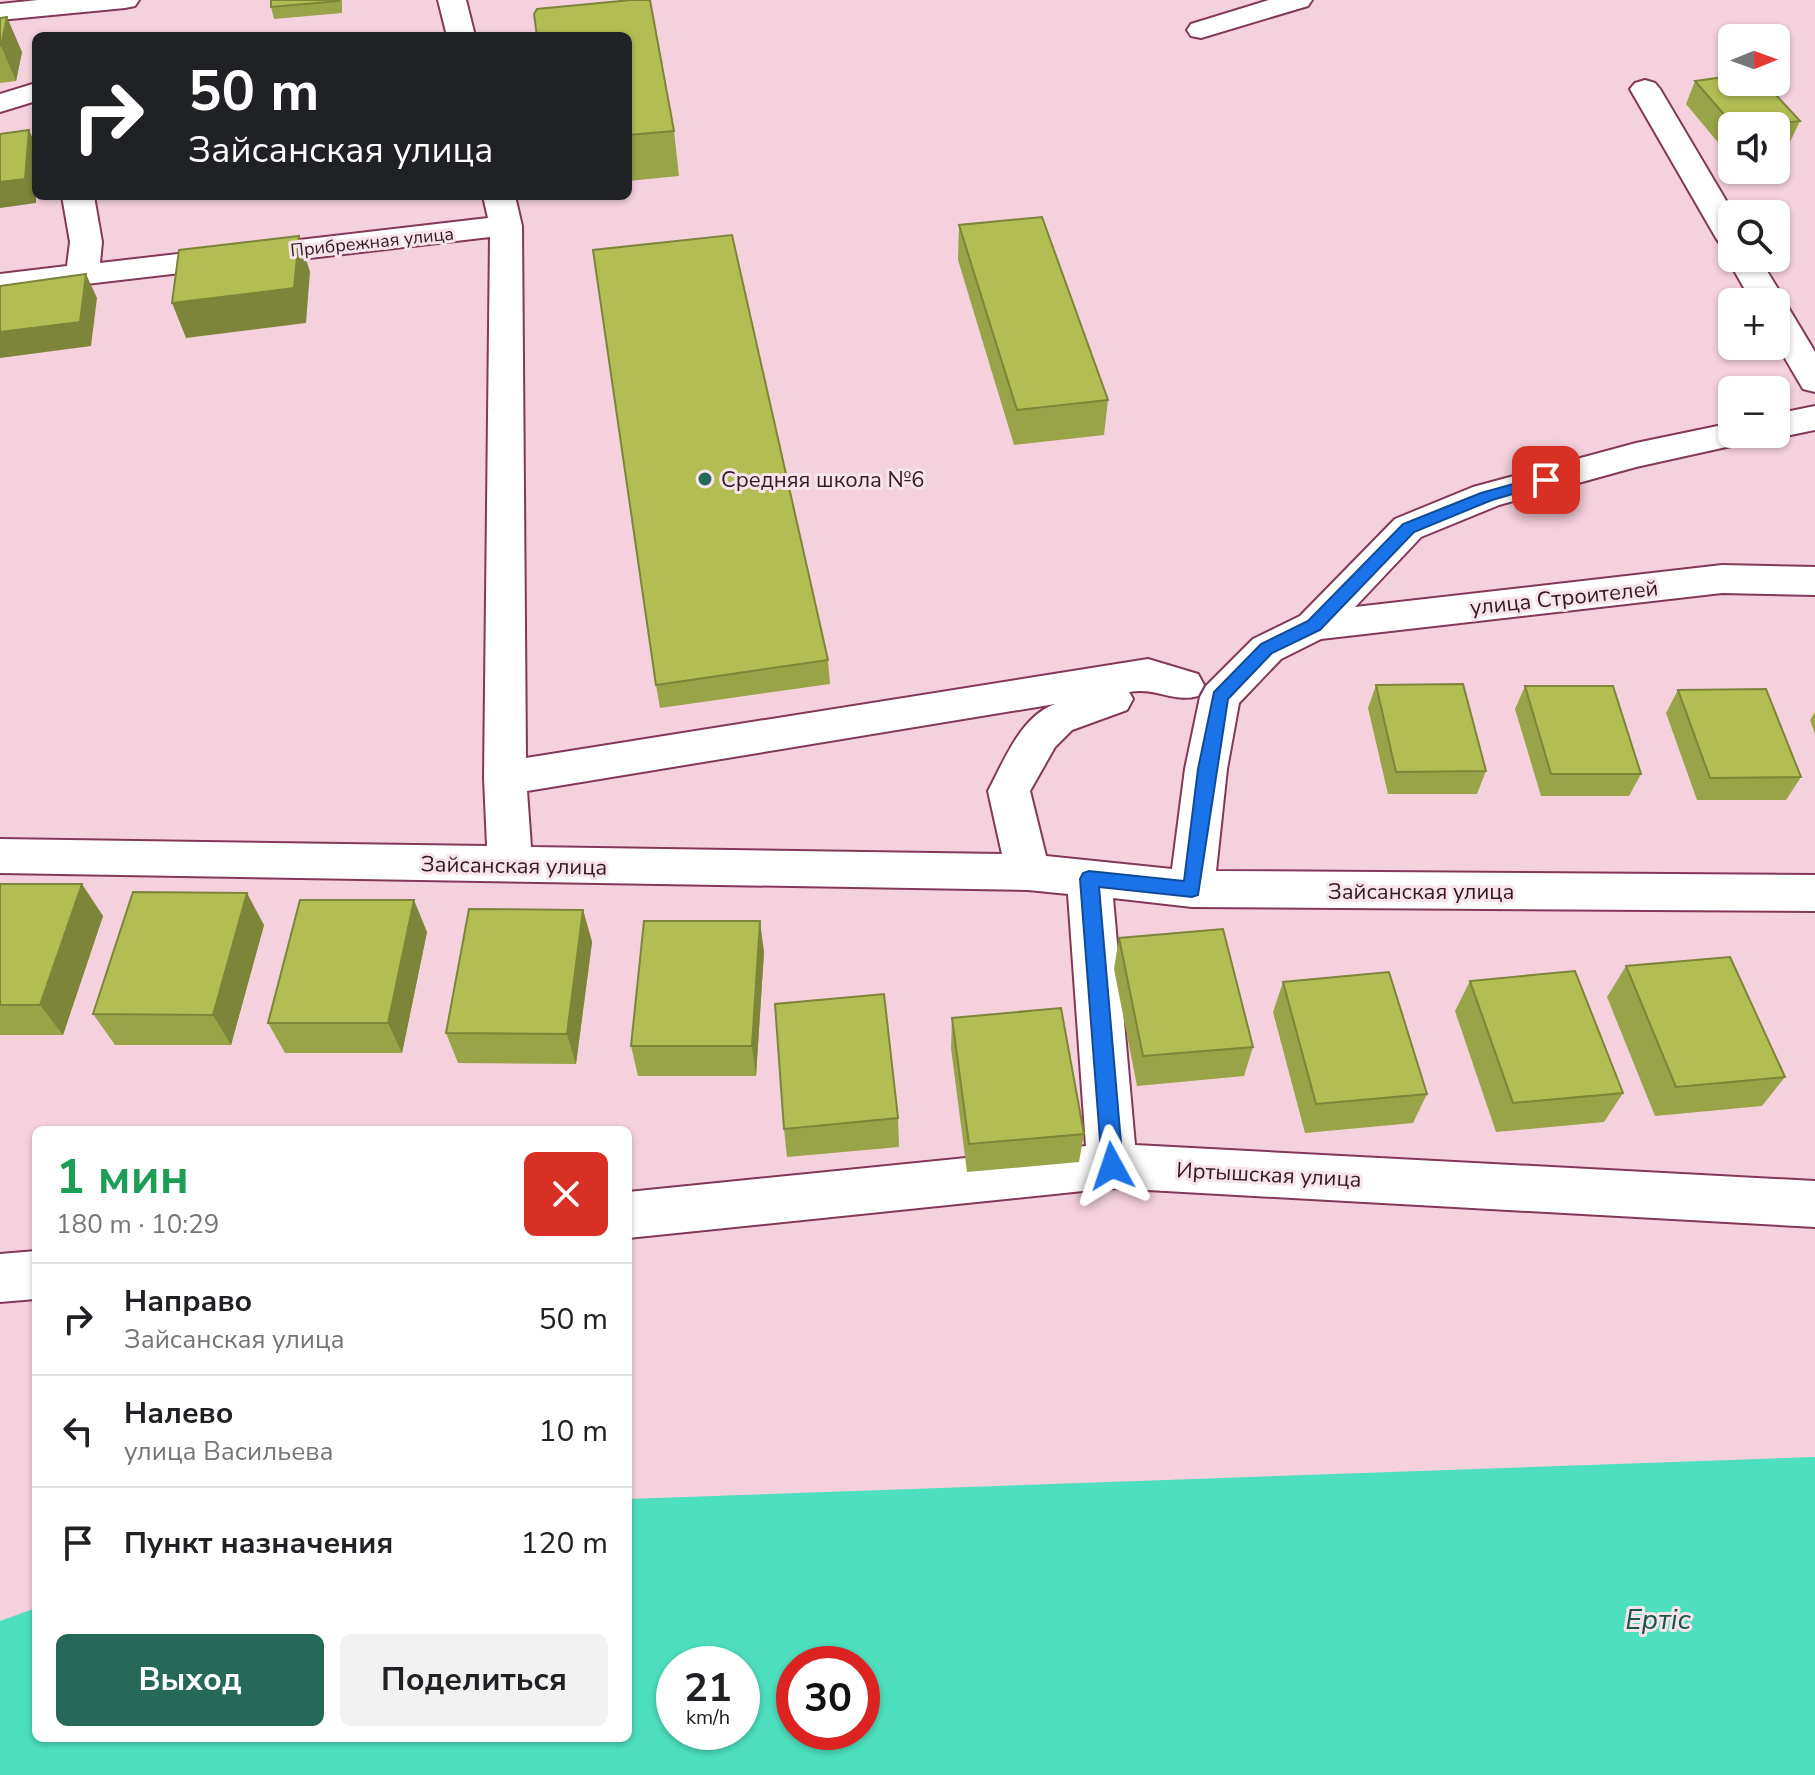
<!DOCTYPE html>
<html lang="ru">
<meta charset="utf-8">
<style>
:root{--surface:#fff;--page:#f2f2f2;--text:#202124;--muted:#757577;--line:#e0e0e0;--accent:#266959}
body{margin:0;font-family:"Nunito Sans",sans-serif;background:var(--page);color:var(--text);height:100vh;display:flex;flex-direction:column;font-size:30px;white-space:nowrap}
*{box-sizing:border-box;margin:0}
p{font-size:26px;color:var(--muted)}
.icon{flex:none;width:44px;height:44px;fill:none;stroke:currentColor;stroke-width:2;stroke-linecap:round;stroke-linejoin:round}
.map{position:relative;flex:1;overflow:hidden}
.side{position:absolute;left:32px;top:1126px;width:600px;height:616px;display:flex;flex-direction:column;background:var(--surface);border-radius:12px;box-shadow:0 2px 6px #0004}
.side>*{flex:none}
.guide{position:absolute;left:32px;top:32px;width:600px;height:168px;border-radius:12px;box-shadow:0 2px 6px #0004;background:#202124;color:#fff;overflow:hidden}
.needle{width:52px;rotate:89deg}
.fabs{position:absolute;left:1718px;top:24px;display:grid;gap:16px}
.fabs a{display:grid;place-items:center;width:72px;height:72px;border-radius:12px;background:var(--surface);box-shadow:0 2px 6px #0004;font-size:40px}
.speed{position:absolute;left:656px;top:1646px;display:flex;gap:16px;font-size:40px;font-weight:700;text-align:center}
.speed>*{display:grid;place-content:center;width:104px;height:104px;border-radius:50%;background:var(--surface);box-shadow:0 2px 6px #0004;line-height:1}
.speed small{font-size:20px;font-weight:400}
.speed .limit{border:12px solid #d22;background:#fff;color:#111}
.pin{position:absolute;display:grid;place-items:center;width:68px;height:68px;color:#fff;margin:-34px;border-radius:16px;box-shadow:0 4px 12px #0006}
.me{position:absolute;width:88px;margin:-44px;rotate:355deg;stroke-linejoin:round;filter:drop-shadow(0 0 6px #0008)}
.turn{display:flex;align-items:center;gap:28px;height:168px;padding:0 24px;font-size:36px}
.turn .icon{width:104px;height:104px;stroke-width:2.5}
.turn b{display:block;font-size:56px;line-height:68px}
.round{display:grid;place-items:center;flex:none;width:84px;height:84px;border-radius:12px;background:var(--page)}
.headline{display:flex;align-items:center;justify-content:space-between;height:136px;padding:0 24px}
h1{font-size:48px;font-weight:700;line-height:60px;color:#1e9e55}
.button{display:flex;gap:16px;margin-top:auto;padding:16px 24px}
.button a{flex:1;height:92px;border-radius:12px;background:var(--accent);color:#fff;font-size:32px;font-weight:700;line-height:92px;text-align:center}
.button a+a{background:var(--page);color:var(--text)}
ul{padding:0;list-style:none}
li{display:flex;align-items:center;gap:24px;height:112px;padding:0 24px;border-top:2px solid var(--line)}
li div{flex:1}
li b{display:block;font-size:30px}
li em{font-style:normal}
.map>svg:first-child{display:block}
.water{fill:#4ddfbe;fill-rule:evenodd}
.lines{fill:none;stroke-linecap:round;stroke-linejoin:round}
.minor-casing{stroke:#833859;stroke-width:4}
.minor{fill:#fff;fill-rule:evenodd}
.wall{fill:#99a347}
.shaded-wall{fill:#7d853a}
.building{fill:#b2be53;stroke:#7d853a;stroke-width:2}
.route{fill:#1a73e8;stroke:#114b97;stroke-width:2}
.poi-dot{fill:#266959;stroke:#f6e4ea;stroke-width:3}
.labels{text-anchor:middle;stroke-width:6;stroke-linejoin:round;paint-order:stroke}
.far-street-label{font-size:18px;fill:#391826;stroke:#f6e4ea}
.poi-label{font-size:22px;fill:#391826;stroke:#f6e4ea;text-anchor:start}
.street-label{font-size:22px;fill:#391826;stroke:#f6e4ea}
.near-water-label{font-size:28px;font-style:italic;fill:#1a5648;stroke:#f6e4ea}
</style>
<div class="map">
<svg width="1815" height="1775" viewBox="0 0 1815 1775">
<rect width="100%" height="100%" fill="#f5d1dd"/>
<path class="water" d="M1815,1457V1775H0V1621L36,1608V1738H628V1499ZM742,1664V1732H674V1664ZM862,1664V1732H794V1664Z"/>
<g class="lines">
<defs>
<path id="minor" d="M38,0H139L135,6L125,8L0,20V4Z
M438,0H466L475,36H447Z
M1269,0H1312L1308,6L1201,38L1191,36L1187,30L1191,24Z
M1645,80L1655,83L1660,89L1734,214L1732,248L1721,245L1716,238L1630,89L1635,83Z
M36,83V101L0,112V94Z
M62,196H94L102,242L100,263L488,218L483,196H515L522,226L526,758L1148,659L1198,674L1204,685L1198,696C1173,703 1157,687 1129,692L1133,699L1127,710L1072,730L1055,747L1030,791L1046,856L1172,869L1185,769L1200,697L1206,686L1253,639L1300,616L1395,519L1473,487L1636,443L1732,423V434H1754L1749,442L1636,467L1499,505L1421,537L1355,607L1722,565L1815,567V595L1722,593L1321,639L1281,659L1239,703L1227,769L1216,871L1815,875V911L1192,907L1113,898L1135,1145L1815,1181V1227L1112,1188L628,1238V1192L1086,1146L1068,894L1028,890L0,873V839L487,846L484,778L490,237L0,294V274L67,266L70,242ZM1055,704C1021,716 1004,761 988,791L1002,854L531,847L527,791Z
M1732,251V258H1759L1786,302L1783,306L1788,307L1815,352V392L1803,389L1776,343V302H1752L1727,258Z
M1815,406V430L1776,438L1763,434H1776V414Z
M36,1251V1299L0,1302V1254Z"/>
</defs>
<use href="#minor" class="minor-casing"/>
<use href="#minor" class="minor"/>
</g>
<path class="wall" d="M342,0V13L274,19L271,7Z
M0,18L22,52L16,81L0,83Z
M628,36L674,131L679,176L628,181Z
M1695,81L1800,121L1789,144L1776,146V126H1732V151L1726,152L1686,104Z
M959,225L1108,400L1104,435L1014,445L958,260Z
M828,660L830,684L660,708L656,685Z
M1376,685L1486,771L1477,794H1388L1368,708Z
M1525,686L1641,774L1629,796H1541L1515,709Z
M1678,690L1801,777L1786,800H1697L1666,713Z
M1815,712V734L1810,720Z
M0,884L103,916L63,1035H0Z
M583,910L592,942L576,1064L458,1063L446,1033Z
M264,925L231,1045H115L93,1014Z
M427,932L402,1053H285L268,1023Z
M1119,938L1253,1047L1244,1076L1137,1086L1114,969Z
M764,952L756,1076H638L631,1046Z
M1626,966L1785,1077L1762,1106L1655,1116L1607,997Z
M1470,981L1623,1093L1604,1122L1496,1132L1455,1011Z
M1283,982L1427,1094L1413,1123L1305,1133L1273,1012Z
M952,1018L1084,1134L1079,1162L967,1172L951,1048Z
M898,1118L899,1147L787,1157L784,1129Z"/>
<path class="shaded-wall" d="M7,17L22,52L16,81L1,46Z
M29,130L36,145V203L0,208V182Z
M299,236L310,272L306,323L186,338L172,303Z
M86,274L97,298L91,346L0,358V332Z
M82,884L103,916L63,1035L40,1005Z
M247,893L264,925L231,1045L213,1015Z
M414,900L427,932L402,1053L388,1023Z
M583,910L592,942L576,1064L567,1034Z
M760,921L764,952L756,1076L752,1046Z"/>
<path class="building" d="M271,0H339V1L271,7Z
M631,0H650L674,131L628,135V36H537L534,14L537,9Z
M7,17L1,46H0V18Z
M1732,76V82H1764L1800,121L1754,126H1734L1695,81Z
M29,130L25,179L0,182V134Z
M1042,217L1108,400L1017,410L959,225Z
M732,235L828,660L656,685L593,250Z
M299,236L294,288L172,303L179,250Z
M86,274L80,322L0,332V286Z
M1463,684L1486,771L1396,772L1376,685Z
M1525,686H1613L1641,774H1551Z
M1766,689L1801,777L1710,778L1678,690Z
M0,884H82L40,1005H0Z
M133,892L247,893L213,1015L93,1014Z
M300,900H414L388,1023H268Z
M469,909L583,910L567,1034L446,1033Z
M644,921H760L752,1046H631Z
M1223,929L1253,1047L1143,1056L1119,938Z
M1730,957L1785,1077L1676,1087L1626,966Z
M1575,971L1623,1093L1513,1103L1470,981Z
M1389,972L1427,1094L1316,1104L1283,982Z
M884,994L898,1118L784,1129L775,1004Z
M1061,1008L1084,1134L969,1144L952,1018Z"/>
<path class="route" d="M1546,475L1551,476V483L1492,500L1414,532L1320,630L1272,653L1228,699L1198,895L1192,897L1099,887L1123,1166L1120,1172L1112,1175L1105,1172L1102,1166L1080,879L1083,873L1089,871L1184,881L1198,769L1214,692L1261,644L1308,621L1403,524L1481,493Z"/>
<circle class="poi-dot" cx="705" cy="479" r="8"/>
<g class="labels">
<g class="far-street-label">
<text transform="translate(372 242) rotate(-6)" y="6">Прибрежная улица</text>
</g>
<g class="poi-label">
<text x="721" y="487">Средняя школа №6</text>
</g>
<g class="street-label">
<text transform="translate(1564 597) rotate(-6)" y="8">улица Строителей</text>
<text transform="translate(514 865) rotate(1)" y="8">Зайсанская улица</text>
<text x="1421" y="899">Зайсанская улица</text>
<text transform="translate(1269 1174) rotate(3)" y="8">Иртышская улица</text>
</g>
<g class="near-water-label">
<text x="1658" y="1629">Ертіс</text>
</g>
</g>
</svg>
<div class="fabs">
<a><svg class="needle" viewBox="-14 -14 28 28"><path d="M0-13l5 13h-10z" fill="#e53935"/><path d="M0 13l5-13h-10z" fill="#757577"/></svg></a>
<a><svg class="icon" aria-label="sound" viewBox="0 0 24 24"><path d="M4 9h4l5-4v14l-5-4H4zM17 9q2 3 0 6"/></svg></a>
<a><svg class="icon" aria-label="search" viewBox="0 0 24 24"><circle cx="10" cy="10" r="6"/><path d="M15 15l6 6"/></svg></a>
<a>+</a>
<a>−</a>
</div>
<div class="speed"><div>21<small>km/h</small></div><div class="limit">30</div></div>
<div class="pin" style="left:1546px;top:480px;background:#d93025"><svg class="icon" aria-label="arrive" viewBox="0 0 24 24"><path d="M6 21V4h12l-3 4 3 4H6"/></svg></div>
<svg class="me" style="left:1112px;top:1166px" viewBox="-20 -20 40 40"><path d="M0-17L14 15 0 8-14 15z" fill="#1a73e8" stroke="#fff" stroke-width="4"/></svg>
<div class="guide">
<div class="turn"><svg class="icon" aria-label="right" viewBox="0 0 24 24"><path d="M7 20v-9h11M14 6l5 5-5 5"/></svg><div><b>50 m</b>Зайсанская улица</div></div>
</div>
<section class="side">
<div class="headline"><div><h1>1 мин</h1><p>180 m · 10:29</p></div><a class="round" style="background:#d93025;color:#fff"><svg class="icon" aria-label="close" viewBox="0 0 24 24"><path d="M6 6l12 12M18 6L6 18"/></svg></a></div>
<ul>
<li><svg class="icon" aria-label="right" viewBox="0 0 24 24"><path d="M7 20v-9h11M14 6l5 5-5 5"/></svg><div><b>Направо</b><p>Зайсанская улица</p></div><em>50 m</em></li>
<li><svg class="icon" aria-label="left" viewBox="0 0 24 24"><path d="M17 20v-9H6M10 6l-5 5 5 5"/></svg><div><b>Налево</b><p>улица Васильева</p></div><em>10 m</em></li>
<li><svg class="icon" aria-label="arrive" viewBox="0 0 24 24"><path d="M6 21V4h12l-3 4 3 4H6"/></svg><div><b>Пункт назначения</b></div><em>120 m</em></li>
</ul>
<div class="button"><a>Выход</a><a>Поделиться</a></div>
</section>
</div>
